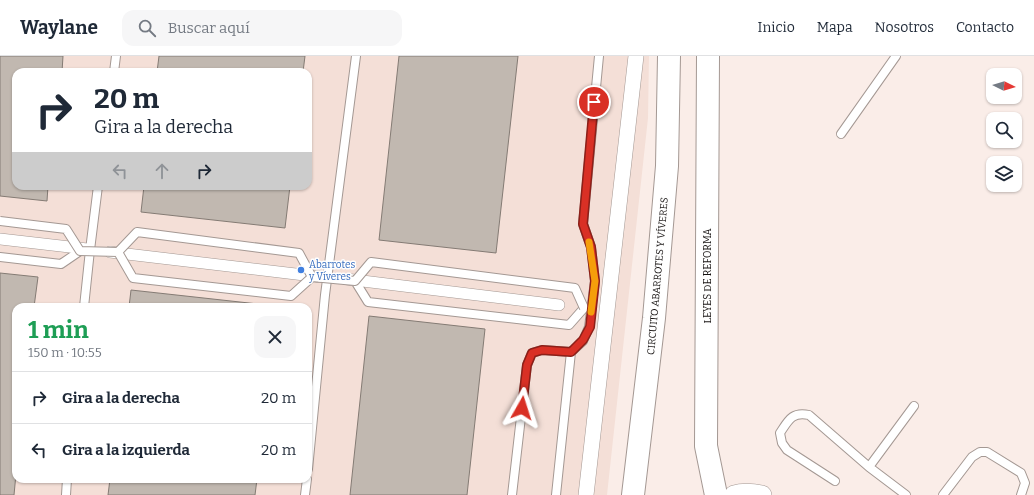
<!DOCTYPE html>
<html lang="es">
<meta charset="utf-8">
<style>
:root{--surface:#fff;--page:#f6f6f7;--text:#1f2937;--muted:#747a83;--line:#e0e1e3}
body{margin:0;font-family:Bitter,serif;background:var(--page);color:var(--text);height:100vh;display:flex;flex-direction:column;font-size:15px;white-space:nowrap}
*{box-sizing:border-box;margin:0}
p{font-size:13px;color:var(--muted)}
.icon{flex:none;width:22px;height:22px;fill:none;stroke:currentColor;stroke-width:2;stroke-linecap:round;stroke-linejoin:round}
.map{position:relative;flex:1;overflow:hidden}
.details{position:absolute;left:12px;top:247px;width:300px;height:180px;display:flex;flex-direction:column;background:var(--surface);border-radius:12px;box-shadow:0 1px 3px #0004}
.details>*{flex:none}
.top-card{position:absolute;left:12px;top:12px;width:300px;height:122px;border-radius:12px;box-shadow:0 1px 3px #0004;background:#fff;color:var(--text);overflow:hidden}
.needle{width:26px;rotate:95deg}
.tools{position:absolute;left:986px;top:12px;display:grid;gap:8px}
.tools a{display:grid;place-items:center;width:36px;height:36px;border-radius:8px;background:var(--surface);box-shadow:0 1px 3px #0004;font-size:20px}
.pin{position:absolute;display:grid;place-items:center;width:34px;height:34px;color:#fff;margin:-17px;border:2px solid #fff;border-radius:50%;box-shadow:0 1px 4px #0007}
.me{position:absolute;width:44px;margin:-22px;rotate:6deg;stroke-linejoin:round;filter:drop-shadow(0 0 3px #0008)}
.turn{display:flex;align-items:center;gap:14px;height:84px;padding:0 16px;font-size:18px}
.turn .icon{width:52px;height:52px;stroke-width:2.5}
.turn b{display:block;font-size:28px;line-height:34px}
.lanes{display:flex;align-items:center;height:38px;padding:0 16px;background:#0003;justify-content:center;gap:20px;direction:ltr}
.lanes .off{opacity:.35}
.round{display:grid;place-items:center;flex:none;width:42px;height:42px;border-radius:12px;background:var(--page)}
.head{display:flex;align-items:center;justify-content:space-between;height:68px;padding:0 16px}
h1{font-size:24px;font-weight:700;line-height:30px;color:#1e9e55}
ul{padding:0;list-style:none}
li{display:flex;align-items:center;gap:12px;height:52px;padding:0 16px;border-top:1px solid var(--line)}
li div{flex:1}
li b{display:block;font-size:15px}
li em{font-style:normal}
header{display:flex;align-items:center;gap:24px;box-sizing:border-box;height:56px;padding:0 20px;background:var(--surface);border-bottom:1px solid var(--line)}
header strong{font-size:19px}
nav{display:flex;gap:22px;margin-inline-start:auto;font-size:14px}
.search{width:280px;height:36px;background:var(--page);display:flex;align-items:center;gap:10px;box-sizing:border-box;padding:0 14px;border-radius:12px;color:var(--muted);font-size:15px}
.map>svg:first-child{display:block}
.built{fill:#f4dfd7;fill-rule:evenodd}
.building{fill:#c1b8b0;stroke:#847b74}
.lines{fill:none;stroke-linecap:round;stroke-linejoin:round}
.service-casing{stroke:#a49893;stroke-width:10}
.pedestrian-casing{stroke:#a49893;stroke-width:12}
.minor-casing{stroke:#a49893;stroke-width:16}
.tertiary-casing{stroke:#a49893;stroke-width:20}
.secondary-casing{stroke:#a49893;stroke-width:24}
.primary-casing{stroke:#a49893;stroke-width:24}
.service{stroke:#fff;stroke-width:8}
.pedestrian{stroke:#fff;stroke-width:11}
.minor{stroke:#fff;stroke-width:15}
.tertiary{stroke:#fff;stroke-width:19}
.secondary{stroke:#fff;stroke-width:22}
.primary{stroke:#fff;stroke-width:22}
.service-bridge-casing{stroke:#a49893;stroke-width:10;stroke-linecap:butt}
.service-bridge{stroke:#fff;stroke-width:8}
.route-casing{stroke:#8d1f18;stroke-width:10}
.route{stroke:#d93025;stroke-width:7}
.slow{stroke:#f59e0b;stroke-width:7}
.shop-dot{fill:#3f7fe0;stroke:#fefefe;stroke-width:1.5}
.labels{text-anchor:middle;stroke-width:3;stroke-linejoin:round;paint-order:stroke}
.shop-label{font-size:10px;fill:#366cbe;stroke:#fefefe;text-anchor:start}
.street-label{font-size:10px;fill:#151110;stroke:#fefefe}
</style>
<header>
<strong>Waylane</strong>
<div class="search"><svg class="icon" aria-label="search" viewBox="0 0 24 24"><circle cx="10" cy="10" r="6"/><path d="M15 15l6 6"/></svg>Buscar aquí</div>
<nav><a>Inicio</a><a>Mapa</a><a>Nosotros</a><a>Contacto</a></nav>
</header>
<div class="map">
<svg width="1034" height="439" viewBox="0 0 1034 439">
<rect width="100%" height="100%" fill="#faede8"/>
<path class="built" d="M0,0H649L648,62L607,439H0ZM16,16H308V130H16ZM16,251H308V423H16Z"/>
<path class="building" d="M0,0H63L62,16H16V130H48L47,145L0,140Z
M159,0H305L303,16H157Z
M399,0H518L496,197L379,184Z
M144,130H290L285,172L141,156Z
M0,217L38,221L34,251H16V418L14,439H0Z
M131,234L276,250V251H129Z
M369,260L485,273L467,439H350Z
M110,423H257L255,439H108Z"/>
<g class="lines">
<defs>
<path id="service" d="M114,16L116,0
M841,78L896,0
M0,201L61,208L80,195
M355,225L368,246L569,269L584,252
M84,251L90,194L98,130
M869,411L914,350
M308,413L325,239L356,0
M835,425L787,394L782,387L780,377C788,365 792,355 809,359L869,411L906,439
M66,439L67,423
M305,439L307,423
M512,439L527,309L532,297L542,294L571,296L583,285L589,271L595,225L591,191L583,168L599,0
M556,439L571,296
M943,439L972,401L980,396H987L1021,417L1025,427L1021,439"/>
<path id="pedestrian" d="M0,183L87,193
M110,196L321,221
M346,223L559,249"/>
<path id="minor" d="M586,439L636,0"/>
<path id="tertiary" d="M734,439C743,436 753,437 762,439"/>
<path id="secondary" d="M633,439L654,262L667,110L669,0"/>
<path id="primary" d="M708,0L706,390L716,439"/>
</defs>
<use href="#service" class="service-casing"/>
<use href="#pedestrian" class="pedestrian-casing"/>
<use href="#minor" class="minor-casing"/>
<use href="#tertiary" class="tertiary-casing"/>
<use href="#secondary" class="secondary-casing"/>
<use href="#primary" class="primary-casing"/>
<use href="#service" class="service"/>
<use href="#pedestrian" class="pedestrian"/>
<use href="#minor" class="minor"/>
<use href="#tertiary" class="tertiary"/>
<use href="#secondary" class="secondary"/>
<use href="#primary" class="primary"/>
<defs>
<path id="service-bridge" d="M0,165L66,173L80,195L118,196L137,176L299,197L312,221
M118,196L133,222L291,240L312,221L355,225L371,206L575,232L584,252"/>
</defs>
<use href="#service-bridge" class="service-bridge-casing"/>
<use href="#service-bridge" class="service-bridge"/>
</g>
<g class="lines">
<defs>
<path id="route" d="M522,352L527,309L532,297L542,294L571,296L583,284L590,271L595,225L591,191L583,168L594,46"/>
</defs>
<use href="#route" class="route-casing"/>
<use href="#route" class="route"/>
<path class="slow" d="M589,186L595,225L591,256"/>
</g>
<circle class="shop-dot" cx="301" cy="214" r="4"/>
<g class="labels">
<g class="shop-label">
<text x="309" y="212">Abarrotes<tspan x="309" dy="12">y Víveres</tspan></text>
</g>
<g class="street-label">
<text transform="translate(657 220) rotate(-85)" y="4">CIRCUITO ABARROTES Y VÍVERES</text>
<text transform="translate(707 220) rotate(-90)" y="4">LEYES DE REFORMA</text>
</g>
</g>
</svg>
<div class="tools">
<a><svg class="needle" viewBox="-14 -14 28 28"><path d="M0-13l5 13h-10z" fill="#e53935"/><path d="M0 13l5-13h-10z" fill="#747a83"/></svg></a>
<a><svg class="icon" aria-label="search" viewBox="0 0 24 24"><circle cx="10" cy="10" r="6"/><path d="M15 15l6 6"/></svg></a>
<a><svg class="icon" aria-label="layers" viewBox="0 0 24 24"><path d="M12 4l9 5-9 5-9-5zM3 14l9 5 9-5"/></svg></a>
</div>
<div class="pin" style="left:594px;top:46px;background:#d93025"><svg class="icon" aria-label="arrive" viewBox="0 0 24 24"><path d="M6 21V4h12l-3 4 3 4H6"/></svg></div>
<svg class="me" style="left:522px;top:352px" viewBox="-20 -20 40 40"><path d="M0-17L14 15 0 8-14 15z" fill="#d93025" stroke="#fff" stroke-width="4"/></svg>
<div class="top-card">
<div class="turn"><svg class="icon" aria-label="right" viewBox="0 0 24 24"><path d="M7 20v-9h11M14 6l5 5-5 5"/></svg><div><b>20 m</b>Gira a la derecha</div></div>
<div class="lanes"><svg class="icon off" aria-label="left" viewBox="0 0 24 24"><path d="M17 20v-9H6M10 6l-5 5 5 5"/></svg><svg class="icon off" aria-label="ahead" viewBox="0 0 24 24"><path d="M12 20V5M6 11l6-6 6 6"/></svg><svg class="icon" aria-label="right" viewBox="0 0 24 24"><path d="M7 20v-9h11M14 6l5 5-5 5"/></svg></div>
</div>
<section class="details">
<div class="head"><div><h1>1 min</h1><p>150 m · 10:55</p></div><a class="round"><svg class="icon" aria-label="close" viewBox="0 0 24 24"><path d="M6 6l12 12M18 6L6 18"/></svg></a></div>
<ul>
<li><svg class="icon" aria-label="right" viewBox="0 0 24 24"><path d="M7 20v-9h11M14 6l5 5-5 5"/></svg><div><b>Gira a la derecha</b></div><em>20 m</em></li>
<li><svg class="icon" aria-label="left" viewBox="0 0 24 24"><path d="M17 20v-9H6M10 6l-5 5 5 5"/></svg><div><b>Gira a la izquierda</b></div><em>20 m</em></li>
</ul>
</section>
</div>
